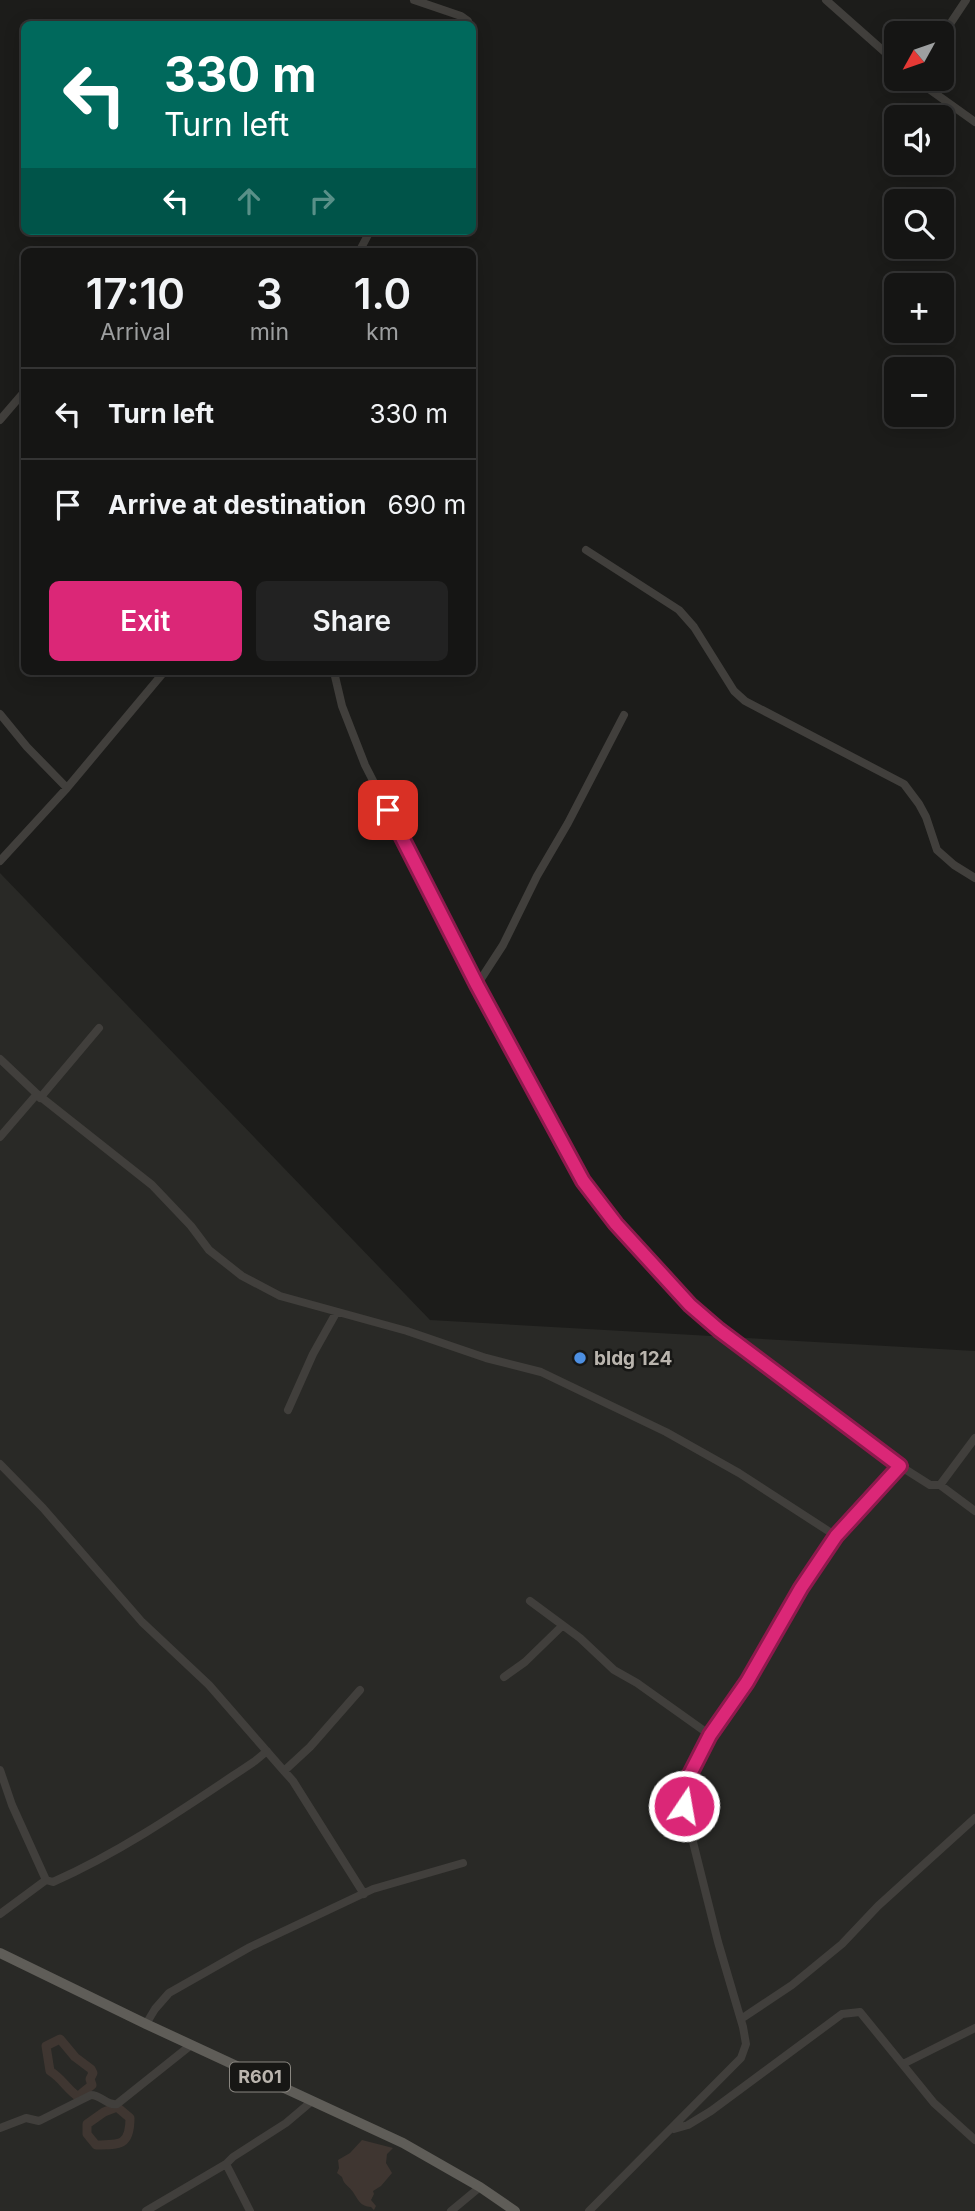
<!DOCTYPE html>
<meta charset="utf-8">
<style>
:root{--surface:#151514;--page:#222;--text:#f1f3f6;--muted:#9d9fa0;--line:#343434;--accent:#db2777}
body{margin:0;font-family:Inter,sans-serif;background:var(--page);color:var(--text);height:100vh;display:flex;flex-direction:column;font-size:26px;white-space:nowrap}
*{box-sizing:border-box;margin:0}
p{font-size:23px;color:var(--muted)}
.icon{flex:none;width:38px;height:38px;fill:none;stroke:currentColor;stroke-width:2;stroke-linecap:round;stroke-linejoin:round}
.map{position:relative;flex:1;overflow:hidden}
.side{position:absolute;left:21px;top:248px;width:455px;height:427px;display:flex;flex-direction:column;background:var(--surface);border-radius:10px;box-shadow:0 4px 18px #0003,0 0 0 2px var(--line)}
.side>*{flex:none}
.top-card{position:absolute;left:21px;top:21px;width:455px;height:214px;border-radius:10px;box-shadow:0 4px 18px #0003,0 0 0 2px var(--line);background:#00695c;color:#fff;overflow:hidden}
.needle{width:46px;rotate:230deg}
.buttons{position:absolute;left:884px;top:21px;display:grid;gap:14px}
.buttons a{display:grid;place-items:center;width:70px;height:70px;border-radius:10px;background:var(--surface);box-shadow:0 4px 18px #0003,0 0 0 2px var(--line);font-size:35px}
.pin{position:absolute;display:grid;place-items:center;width:60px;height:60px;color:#fff;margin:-30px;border-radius:14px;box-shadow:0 4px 10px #0006}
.me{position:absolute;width:77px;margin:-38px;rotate:12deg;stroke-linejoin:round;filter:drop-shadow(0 0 5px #0008)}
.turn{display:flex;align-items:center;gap:24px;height:147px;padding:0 28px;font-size:32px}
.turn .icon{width:91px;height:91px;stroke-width:2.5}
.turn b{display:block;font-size:49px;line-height:60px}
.lanes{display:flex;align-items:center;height:66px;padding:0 28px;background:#0003;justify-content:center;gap:35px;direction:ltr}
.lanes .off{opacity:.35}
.eta{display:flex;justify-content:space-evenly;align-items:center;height:119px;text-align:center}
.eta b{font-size:42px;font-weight:600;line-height:49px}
.primary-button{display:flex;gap:14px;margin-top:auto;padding:14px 28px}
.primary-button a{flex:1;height:80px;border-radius:10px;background:var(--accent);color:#fff;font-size:28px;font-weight:600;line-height:80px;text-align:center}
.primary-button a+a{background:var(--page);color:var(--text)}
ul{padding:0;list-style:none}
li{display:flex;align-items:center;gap:21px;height:91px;padding:0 28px;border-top:2px solid var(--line)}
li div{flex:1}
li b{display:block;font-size:26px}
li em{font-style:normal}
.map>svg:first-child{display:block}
.built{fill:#292926}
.water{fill:#3f3631}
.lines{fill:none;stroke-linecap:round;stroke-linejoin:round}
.canal{stroke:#3f3631;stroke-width:9}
.minor{stroke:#413f3c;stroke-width:8}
.major{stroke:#5f5d58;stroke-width:10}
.route-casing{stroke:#8e194d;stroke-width:18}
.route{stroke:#db2777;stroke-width:12}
.poi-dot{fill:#4d8fe1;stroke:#171715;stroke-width:2.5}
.labels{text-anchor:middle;stroke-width:5;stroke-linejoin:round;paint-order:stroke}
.shield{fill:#171715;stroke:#898680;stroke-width:2}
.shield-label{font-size:18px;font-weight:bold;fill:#bab5ae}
.poi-label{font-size:19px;font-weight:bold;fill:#bab5ae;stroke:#171715;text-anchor:start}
</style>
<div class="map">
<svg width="975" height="2211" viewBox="0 0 975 2211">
<rect width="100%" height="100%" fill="#1c1c1a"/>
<path class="built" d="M0,873L430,1320L975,1351V2211H0Z"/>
<path class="water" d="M362,2140L393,2148L387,2154L386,2163L392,2173L381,2186L373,2191L374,2194L371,2200L376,2206L374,2210L371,2207C360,2206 359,2201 353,2192C349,2186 344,2185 342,2177L337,2173L339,2168L338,2160L350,2153Z"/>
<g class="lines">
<path class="canal" d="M60,2039L75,2057L91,2069L93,2073L90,2079L92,2085L82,2093L80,2098C67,2090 63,2079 50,2071L46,2046Z
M117,2107L130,2118C130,2145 121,2145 96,2145L87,2134V2124L104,2112Z"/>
<path class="minor" d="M414,0L461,16L468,21L469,24
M826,0L896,62
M942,36L966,0
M915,79L975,122
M359,252L370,231
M0,420L24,392
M586,550L679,610L694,627L734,691L745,701L904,784L919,804L926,817L937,850L954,865L975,878
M334,672L342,706L365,765L477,985L583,1181L598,1203L661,1275L690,1305L719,1330L900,1466L930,1485H940L975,1511
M0,714L27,747L67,788
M0,861L67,788L164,672
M477,985L503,945L537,876L568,823L624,715
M0,1059L37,1094L0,1137
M37,1094L152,1185L191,1226L209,1250L242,1276L280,1296L407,1331L486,1358L541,1372L666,1432L739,1473L836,1536
M40,1098L99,1028
M288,1410L313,1354L336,1313
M0,1464L43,1508L142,1622L209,1685L284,1771L293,1781L364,1894
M940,1485L975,1438
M530,1601L580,1638L614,1670L637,1683L710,1735
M504,1677L525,1662L562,1626
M0,1770L12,1805L46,1880
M284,1771L310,1747L360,1690
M0,1914L46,1880L53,1882C125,1850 189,1805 255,1761L267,1751
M741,2019L792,1985L842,1944L878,1906L975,1818
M146,2024L155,2009L169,1993L250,1947L373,1889L463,1863
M903,2064L975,2028
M0,2128L26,2118L39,2121L91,2095C101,2095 107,2106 117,2104L191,2045
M674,2129L688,2125L711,2111L842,2014L860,2012L934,2103L975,2140
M226,2164L233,2157L286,2123L312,2101
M146,2211L226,2164L250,2211
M451,2211L480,2187
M589,2211L741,2058L746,2044L743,2027L718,1942L684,1806L685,1784L710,1735L747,1682L801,1588L836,1536L900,1466"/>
<path class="major" d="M0,1953L146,2024L403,2143L480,2187L515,2211"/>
</g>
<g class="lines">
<defs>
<path id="route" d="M388,810L477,985L583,1181L616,1224L690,1305L719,1330L900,1466L836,1536L801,1588L747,1682L710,1735L685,1784L684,1806"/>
</defs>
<use href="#route" class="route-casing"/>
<use href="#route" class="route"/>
</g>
<circle class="poi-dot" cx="580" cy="1358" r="7"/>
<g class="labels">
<rect class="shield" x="230" y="2062.5" width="60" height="29" rx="5"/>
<g class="shield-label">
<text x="260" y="2083">R601</text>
</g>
<g class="poi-label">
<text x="594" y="1365">bldg 124</text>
</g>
</g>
</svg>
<div class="buttons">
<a><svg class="needle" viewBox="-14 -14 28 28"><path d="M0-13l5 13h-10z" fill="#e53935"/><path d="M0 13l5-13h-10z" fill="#9d9fa0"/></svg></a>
<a><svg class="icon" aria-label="sound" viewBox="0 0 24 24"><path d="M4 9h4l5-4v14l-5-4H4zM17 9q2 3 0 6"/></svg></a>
<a><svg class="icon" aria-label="search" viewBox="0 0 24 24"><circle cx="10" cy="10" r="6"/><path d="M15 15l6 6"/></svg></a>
<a>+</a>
<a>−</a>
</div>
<div class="pin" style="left:388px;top:810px;background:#d93025"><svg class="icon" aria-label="arrive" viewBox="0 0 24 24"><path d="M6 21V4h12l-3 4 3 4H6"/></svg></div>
<svg class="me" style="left:684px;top:1806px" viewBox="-20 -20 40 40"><circle r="17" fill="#db2777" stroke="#fff" stroke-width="3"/><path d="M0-11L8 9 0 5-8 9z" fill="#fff"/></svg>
<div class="top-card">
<div class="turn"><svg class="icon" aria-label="left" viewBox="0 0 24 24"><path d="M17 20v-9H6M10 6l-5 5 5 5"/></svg><div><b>330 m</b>Turn left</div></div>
<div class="lanes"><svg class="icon" aria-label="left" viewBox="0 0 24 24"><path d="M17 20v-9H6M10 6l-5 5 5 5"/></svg><svg class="icon off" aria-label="ahead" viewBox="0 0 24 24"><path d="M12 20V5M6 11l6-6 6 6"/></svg><svg class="icon off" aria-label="right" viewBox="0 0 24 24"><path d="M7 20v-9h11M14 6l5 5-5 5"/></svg></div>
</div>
<section class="side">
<div class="eta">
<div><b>17:10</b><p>Arrival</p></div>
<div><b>3</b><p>min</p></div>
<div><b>1.0</b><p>km</p></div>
</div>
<ul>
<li><svg class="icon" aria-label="left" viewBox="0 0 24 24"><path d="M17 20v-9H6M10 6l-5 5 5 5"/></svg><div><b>Turn left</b></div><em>330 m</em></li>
<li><svg class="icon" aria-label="arrive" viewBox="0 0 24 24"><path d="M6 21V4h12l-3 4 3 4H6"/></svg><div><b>Arrive at destination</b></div><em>690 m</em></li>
</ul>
<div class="primary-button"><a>Exit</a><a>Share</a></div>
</section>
</div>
